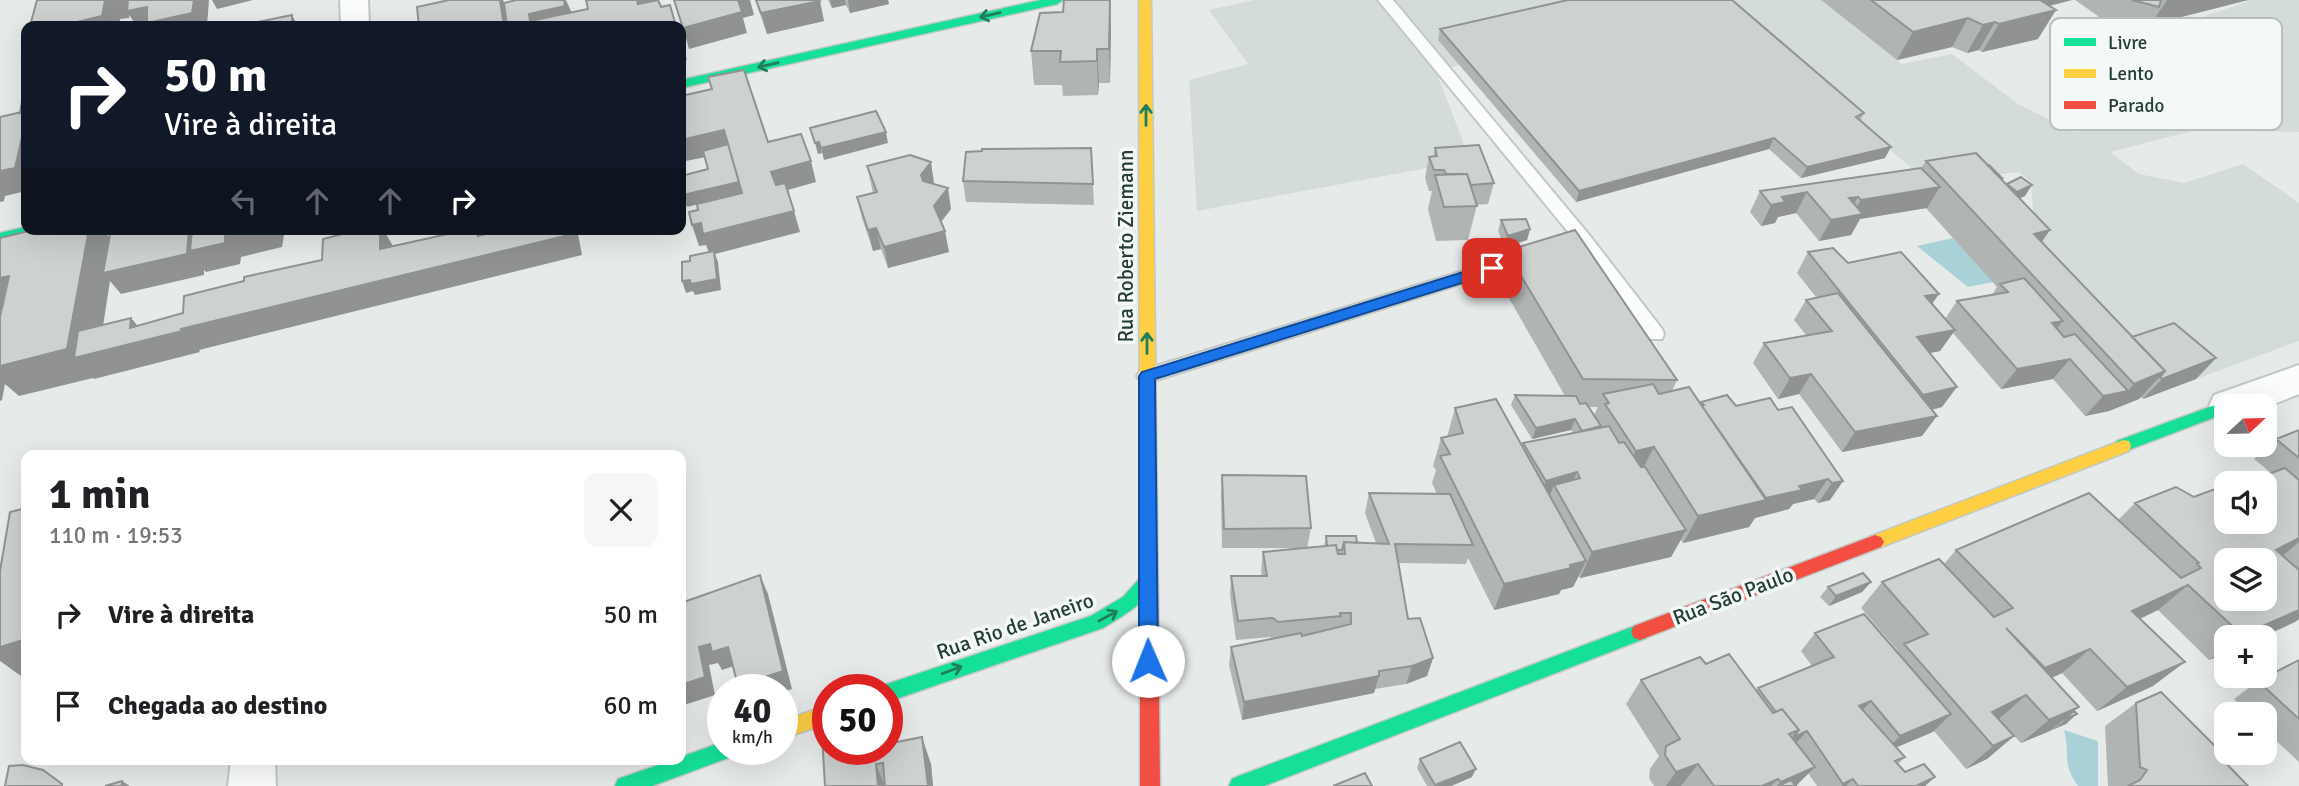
<!DOCTYPE html>
<html lang="pt">
<meta charset="utf-8">
<style>
:root{--surface:#fff;--page:#f6f6f6;--text:#202124;--muted:#757577}
body{margin:0;font-family:Signika,sans-serif;background:var(--page);color:var(--text);height:100vh;display:flex;flex-direction:column;font-size:26px;white-space:nowrap}
*{box-sizing:border-box;margin:0}
p{font-size:23px;color:var(--muted)}
.icon{flex:none;width:38px;height:38px;fill:none;stroke:currentColor;stroke-width:2;stroke-linecap:round;stroke-linejoin:round}
.map{position:relative;flex:1;overflow:hidden}
.panel{position:absolute;left:21px;top:450px;width:665px;height:315px;display:flex;flex-direction:column;background:var(--surface);border-radius:14px;box-shadow:0 7px 28px #0002}
.panel>*{flex:none}
.banner{position:absolute;left:21px;top:21px;width:665px;height:214px;border-radius:14px;box-shadow:0 7px 28px #0002;background:#111827;color:#fff;overflow:hidden}
.needle{width:46px;rotate:68deg}
.buttons{position:absolute;left:2214px;top:394px;display:grid;gap:14px}
.buttons a{display:grid;place-items:center;width:63px;height:63px;border-radius:14px;background:var(--surface);box-shadow:0 7px 28px #0002;font-size:35px}
.speed{position:absolute;left:707px;top:674px;display:flex;gap:14px;font-size:35px;font-weight:700;text-align:center}
.speed>*{display:grid;place-content:center;width:91px;height:91px;border-radius:50%;background:var(--surface);box-shadow:0 7px 28px #0002;line-height:1}
.speed small{font-size:18px;font-weight:400}
.speed .limit{border:10px solid #d22;background:#fff;color:#111}
.pin{position:absolute;display:grid;place-items:center;width:60px;height:60px;color:#fff;margin:-30px;border-radius:14px;box-shadow:0 4px 10px #0006}
.me{position:absolute;width:77px;margin:-38px;rotate:359deg;stroke-linejoin:round;filter:drop-shadow(0 0 5px #0008)}
.turn{display:flex;align-items:center;gap:24px;height:147px;padding:0 28px;font-size:32px}
.turn .icon{width:91px;height:91px;stroke-width:2.5}
.turn b{display:block;font-size:49px;line-height:60px}
.lanes{display:flex;align-items:center;height:66px;padding:0 28px;background:#0003;justify-content:center;gap:35px;direction:ltr}
.lanes .off{opacity:.35}
.round{display:grid;place-items:center;flex:none;width:74px;height:74px;border-radius:14px;background:var(--page)}
.headline{display:flex;align-items:center;justify-content:space-between;height:119px;padding:0 28px}
h1{font-size:42px;font-weight:800;line-height:52px}
ul{padding:0;list-style:none}
li{display:flex;align-items:center;gap:21px;height:91px;padding:0 28px}
li div{flex:1}
li b{display:block;font-size:26px}
li em{font-style:normal}
.map>svg:first-child{display:block}
.built{fill:#d4dcd8}
.water{fill:#a8d2d8}
.lines{fill:none;stroke-linecap:round;stroke-linejoin:round}
.lane-casing{stroke:#c3c8c6;stroke-width:4}
.street-casing{stroke:#c3c8c6;stroke-width:4}
.fast-casing{stroke:#c1c8c6;stroke-width:3}
.slow-casing{stroke:#c1c8c6;stroke-width:3}
.jam-casing{stroke:#c1c8c6;stroke-width:3}
.lane{fill:#fbfcfc;fill-rule:evenodd}
.street{fill:#fbfcfc;fill-rule:evenodd}
.fast{fill:#16e098;fill-rule:evenodd}
.slow{fill:#ffcf43;fill-rule:evenodd}
.jam{fill:#f24e42;fill-rule:evenodd}
.wall{fill:#b0b5b3;fill-rule:evenodd}
.shaded-wall{fill:#909392}
.building{fill:#cdd2d0;stroke:#909392;stroke-width:2;fill-rule:evenodd}
.oneway{stroke:#1e7f5d}
.route{fill:#1a73e8;stroke:#114b97;stroke-width:2}
.labels{text-anchor:middle;stroke-width:7;stroke-linejoin:round;paint-order:stroke}
.street-label{font-size:21px;fill:#243e36;stroke:#f4f9f7}
.key{fill:#f4f9f7;stroke:#b6c1bd;stroke-width:2}
.key-label{font-size:19px;fill:#243e36}
</style>
<div class="map">
<svg width="2299" height="786" viewBox="0 0 2299 786">
<rect width="100%" height="100%" fill="#e6ebe9"/>
<path class="built" d="M1254,0H1616L1460,65L1436,71L1470,160L1197,211L1189,80L1248,64L1209,10Z
M1718,0H1821L1902,64L1952,54L2018,104L2075,132L2152,115L2090,94L2102,27L2140,37L2247,2L2245,0H2299V132L2196,130L2110,152L2139,174L2184,183L2243,164L2299,203V341L2196,379L2155,344L2106,360L2035,243L2031,182L2019,172L1930,183L1862,127Z"/>
<path class="water" d="M1953,238L1993,282L1968,287L1917,246Z
M2064,730L2098,741V786H2078C2061,762 2071,757 2064,730Z"/>
<g class="lines">
<defs>
<path id="lane" d="M1378,0H1393L1590,236L1662,329L1664,334L1662,339H1648L1578,244Z
M1492,262L1498,264L1501,268L1498,272L1147,383L1140,381L1137,376L1140,371Z"/>
<path id="street" d="M340,0H368L369,26H341Z
M2299,365V394L2264,408L2226,406V420L2214,417L2209,406L2214,395Z
M231,760H275L276,786H228Z"/>
<path id="fast" d="M1041,0H1063L1057,4L681,88V80Z
M26,227V229H44L42,232L0,243V233Z
M2226,401L2233,406H2226V413L2123,452L2117,451L2115,446L2117,441Z
M1147,574L1153,577L1156,582C1145,604 1124,615 1103,628L887,702V690H879L887,684L1091,616L1123,597L1141,577Z
M1640,624L1646,626L1649,632L1646,638L1264,786H1229L1232,779L1239,776Z
M723,742V749H739L736,755L652,786H615L618,779L673,760H681V757Z"/>
<path id="slow" d="M1139,0H1151L1158,597L1155,602L1149,605L1143,602L1140,597Z
M2123,440L2129,441L2131,446L2129,451L1881,547L1875,549L1869,547L1866,542L1869,537Z
M828,705V723L782,739V721Z"/>
<path id="jam" d="M1875,535L1881,537L1884,542L1881,547L1640,640L1634,638L1631,632L1634,626Z
M1149,589L1155,592L1158,597L1160,786H1140V597L1143,592Z"/>
</defs>
<use href="#lane" class="lane-casing"/>
<use href="#street" class="street-casing"/>
<use href="#fast" class="fast-casing"/>
<use href="#slow" class="slow-casing"/>
<use href="#jam" class="jam-casing"/>
<use href="#lane" class="lane"/>
<use href="#street" class="street"/>
<use href="#fast" class="fast"/>
<use href="#slow" class="slow"/>
<use href="#jam" class="jam"/>
</g>
<path class="wall" d="M755,0H819L824,21L767,34Z
M828,0H888L889,4L850,13L846,5L832,8Z
M1821,0H2072L2049,6L2038,39L1982,52L1979,50L1967,53L1952,47L1897,60Z
M2075,0H2248L2150,25L2148,24L2140,36L2098,24V16Z
M1111,26L1110,83H1099L1098,95L1063,96L1062,85H1034L1031,51Z
M1440,29L1864,113L1860,121L1885,158L1801,178L1769,149L1576,202L1438,40Z
M1091,148L1094,205L966,202L963,181Z
M1435,148L1494,183L1488,204L1477,205L1468,240L1436,241L1428,209L1432,191H1429L1425,178L1429,157H1433Z
M1926,161L2001,179L2006,184H2007L2025,196L2020,198L2050,230L2042,242L2132,337L2216,358L2196,379L2143,399L2141,397L2139,399L2109,411L2085,416L2053,379L2001,389L1953,333L1940,351L1930,353L1942,407L1932,410L1922,436L1842,452L1799,394L1778,399L1753,363L1764,343L1806,335L1794,320L1806,300L1816,297L1797,273L1808,252L1848,263L1932,304L1945,319L1957,301L1992,295L1997,287L1926,208L1860,219L1851,235L1819,241L1796,213L1778,217L1775,223L1761,226L1750,212L1760,191L1921,168Z
M867,166L934,183L933,184L951,209L941,222L949,252L888,268L881,249L873,251L862,218L857,197L873,193Z
M1501,220L1530,229L1527,240L1505,247L1498,231Z
M1506,251L1677,380L1672,391L1700,403L1701,402L1778,410L1843,481L1830,500L1818,503L1814,499L1793,504L1789,509L1755,518L1749,527L1683,543L1681,540L1671,557L1580,578L1579,576L1573,587L1561,590L1559,594L1494,610L1468,558L1466,564L1399,563L1408,619L1433,658L1427,676L1406,684L1375,689L1374,693L1242,720L1229,665L1231,647L1273,639L1270,637L1236,640L1230,595L1231,576H1262L1261,572L1263,552L1324,547L1326,536L1356,543H1376L1365,513L1369,493L1437,494L1432,483L1436,470L1433,466L1441,438L1447,437L1455,408L1522,446L1523,443L1573,433L1571,430L1532,439L1511,405L1515,395L1565,396L1498,279ZM1589,407H1598L1594,415Z
M2299,430V619L2295,622L2262,637H2226V653L2209,660L2158,610L2140,619L2153,686L2097,711L2062,673L2052,678L2079,707L2074,711L2066,724L2021,743L1998,719L2014,736L1987,759L1966,769L1934,731L1896,747L1905,757L1898,764L1905,772L1935,777L1925,786H1817L1808,773L1796,786H1654L1649,778L1650,769L1659,756L1626,704L1641,680L1756,690L1758,688L1812,666L1801,651L1815,633L1897,652L1898,651L1861,608L1882,582L1944,564L1956,550L2118,520L2135,503L2226,522L2271,473L2254,459L2276,439Z
M1222,475L1311,528L1307,548H1222L1221,495Z
M1871,582L1862,592L1829,606L1820,597L1828,587Z
M2299,660V762L2264,729V714H2249L2234,699L2258,681Z
M2136,703L2225,756L2221,759L2248,786H2108L2105,726Z
M890,734V743L931,764L933,786H825Z
M1420,759L1472,777L1451,786H1427L1417,768Z"/>
<path class="shaded-wall" d="M105,0H128L147,7L194,0H209L207,26H137L129,15V18L120,19L119,26H67L68,24Z
M212,0H253L217,9Z
M500,0H503L514,26H504Z
M564,0H566L571,11L574,26L530,21L529,14Z
M637,0H654L658,15L643,19Z
M737,0H750L754,15L743,18L747,33L689,49L683,28Z
M830,0H845L846,5L832,8Z
M848,0H888L889,4L850,13Z
M1110,0L1111,26L1110,83L1109,49Z
M2016,0H2072L2006,17Z
M2167,0H2248L2150,25Z
M820,1L824,21L767,34L761,13Z
M2056,10L2038,39L1982,52L1999,24Z
M292,15L298,26H292Z
M1968,18L1952,47L1897,60L1913,32Z
M1995,22L1979,50L1967,53L1983,25Z
M681,39L687,60L681,62Z
M1097,49L1099,83L1098,95L1097,61Z
M26,112V191L5,196L4,201L0,202V171Z
M724,130L732,156L742,193L687,207L683,195L739,182L730,152L681,162V140Z
M886,132L888,143L824,160L821,148Z
M1774,138L1769,149L1576,202L1579,191Z
M819,142L822,153L818,154L815,143Z
M1891,147L1885,158L1801,178L1807,167Z
M811,161L816,182L777,193L771,172Z
M931,162L934,183L924,196L921,175Z
M2032,185L2025,196L2010,203L2017,192Z
M1940,187L1927,208L1860,219L1851,235L1819,241L1831,220L1849,198L1858,197L1846,217L1851,216L1861,200Z
M948,188L951,209L937,227L934,206Z
M1807,192L1796,213L1778,217L1775,223L1761,226L1771,205L1782,197Z
M794,211L800,232L715,254L718,262L721,290L695,295L693,291L686,293L682,281L690,280L710,255L706,245L699,246L692,225Z
M876,228L881,249L873,251L868,230Z
M89,229H102L116,245L189,229H207L225,236L255,229H291V233L284,235L282,247L241,257L240,264L206,272L204,270V275L121,294L110,281L99,352L130,328L131,318L149,339L478,236L477,229H486L489,255L572,229H577L582,255L199,350L200,352L94,379L93,378L19,396L5,384L2,400L0,401V325Z
M380,229H383L393,246L380,249Z
M1530,229L1527,240L1505,247L1508,236Z
M2050,230L2029,259L2034,234Z
M945,231L949,252L888,268L884,247Z
M6,235L11,308L0,311V259Z
M1939,294L1925,314V296Z
M2063,321L2046,341L2052,323Z
M1955,330L1940,351L1903,358L1917,337Z
M2216,358L2196,379L2143,399L2162,379Z
M2070,359L2053,379L2001,389L2017,369Z
M2165,371L2139,399L2109,411L2085,416L2103,396L2128,391L2134,384Z
M1811,374L1799,394L1778,399L1790,378Z
M1957,387L1942,407L1908,415L1923,395Z
M1937,416L1922,436L1842,452L1855,432Z
M1575,419L1571,430L1532,439L1536,428Z
M1654,447L1640,474L1623,478L1636,451Z
M1577,472L1565,499L1554,485L1546,505L1535,508L1546,481Z
M1828,479L1814,499L1793,504L1789,509L1755,518L1749,527L1683,543L1698,516L1766,498L1799,486Z
M1843,481L1830,500L1818,503L1832,483Z
M1686,530L1671,557L1580,578L1592,552Z
M2299,538V542L2282,556L2276,550Z
M1586,561L1573,587L1561,590L1559,594L1494,610L1504,584Z
M760,575L768,594L792,689L782,692V690H739L738,686Z
M1871,582L1862,592L1829,606L1836,596Z
M2188,585L2158,610L2103,636L2132,611Z
M2299,610V619L2295,622L2262,637H2240Z
M26,639V674L21,676L0,661V647Z
M710,644L728,647L737,665L722,670L718,663L709,665L715,695L681,706V685L699,647Z
M2226,647V653L2209,660Z
M2090,649L2062,673L2018,692L2045,668Z
M1433,658L1427,676L1406,684L1412,666Z
M2185,662L2153,686L2097,711L2127,687Z
M1379,676L1374,693L1242,720L1244,702Z
M2026,695L1999,719L1992,712Z
M1871,701L1855,719L1859,706Z
M2079,707L2050,731L2021,743L2049,720Z
M1951,714L1933,732L1883,753L1900,736Z
M2077,714L2066,724L2052,730L2064,721Z
M887,727L890,734L893,772L887,749Z
M1807,731L1792,748L1779,753L1794,737Z
M2014,736L1987,759L1966,769L1993,746Z
M922,737L931,764L933,786H928Z
M876,764L885,786H878Z
M1698,764L1681,786H1666L1676,772Z
M1815,767L1796,786H1777L1781,782Z
M1476,769L1472,777L1451,786H1435Z
M1935,777L1925,786H1916Z
M1778,779L1771,786H1762Z
M1853,779L1846,786H1841L1843,784Z
M122,781L130,786H122Z"/>
<path class="building" d="M37,0H105L102,16L68,24L67,26H30Z
M128,0H194L192,13L147,23V7L127,11Z
M449,0H500L504,26H419L417,7Z
M516,0H564L565,6L529,14L530,21L588,9L586,0H637L638,4L658,0L661,7L670,5L676,26H507L504,3Z
M674,0H738L742,12L683,28Z
M756,0H819L820,1L761,13Z
M1064,0H1110L1109,49H1097V61L1060,62L1061,51H1031L1040,13L1063,12Z
M1568,0H1732L1864,113L1856,117L1891,147L1807,167L1774,138L1579,191L1440,29Z
M1871,0H2040L2056,10L1999,24L1995,22L1983,25L1968,18L1913,32Z
M2132,0H2161L2159,7Z
M292,15V26H238Z
M26,42V58L22,59Z
M744,70L768,142L801,134L811,161L771,172L776,185L785,183L794,211L703,234L701,223L692,225L689,212L698,210L697,204L742,193L724,130L681,140V96L712,89L708,77Z
M26,95V111L20,113L23,96Z
M26,111V120L15,168L0,171V117Z
M876,111L886,132L821,148L819,142L815,143L810,128Z
M728,144L739,182L683,195L681,188V176L708,169L703,151Z
M1479,145L1494,183L1471,185L1467,174H1446L1444,170H1434L1429,157L1437,156L1435,148Z
M1091,148L1093,184L963,181L966,152L982,151V149Z
M1976,153L2050,230L2034,234L2165,371L2134,384L1926,161Z
M910,155L931,162L921,175L923,181L948,188L934,206L945,231L884,247L876,228L868,230L857,197L877,192L867,166Z
M1988,165H1989L2002,178H2000Z
M1921,168L1940,187L1861,200L1858,197L1849,198L1863,214L1831,220L1807,192L1782,197L1785,202L1771,205L1760,191Z
M1467,174L1477,206L1444,207L1435,175Z
M2021,177L2032,185L2017,192L2007,184Z
M1526,219L1530,229L1508,236L1501,220Z
M37,229H89L67,349L0,366V317L9,276L0,278V238Z
M111,229H189L187,254L103,273Z
M192,229H255L225,236V243L190,251Z
M362,229H380V249L448,234V229H477L478,236L505,229H572L573,234L181,329L182,331L74,358L78,331L131,318L130,328L183,313L184,296L244,281V277L322,260L323,239Z
M1575,230L1677,380L1583,379L1506,251Z
M1833,248L1848,263L1901,252L1939,294L1925,296L1955,330L1917,337L1957,387L1923,395L1808,252Z
M714,251L717,279L691,284L690,280L682,281V262L690,261V256Z
M2024,278L2063,321L2052,323L2064,337L2075,334L2128,391L2103,396L2070,359L2017,369L1957,301L2008,292L2000,284Z
M1838,293L1937,416L1855,432L1811,374L1790,378L1764,343L1832,331L1806,300Z
M2174,323L2216,358L2162,379L2160,377L2165,371L2132,337Z
M1653,384L1659,394L1689,387L1766,500L1698,516L1654,447L1636,451L1605,404L1609,403L1603,394Z
M1515,395L1576,396L1580,404L1586,403L1601,426L1582,431L1575,419L1536,428Z
M1727,395L1736,406L1770,398L1778,410L1792,407L1843,481L1832,483L1828,479L1799,486L1802,490L1766,498L1702,406L1704,405L1701,402Z
M1496,399L1586,561L1570,565L1571,568L1504,584L1440,456L1450,454L1441,438L1463,433L1455,408Z
M1609,426L1619,443L1624,442L1641,467H1645L1686,530L1592,552L1554,485L1580,478L1577,472L1546,481L1523,443Z
M2299,430V458L2276,439Z
M2285,468L2299,480V538L2276,550L2299,570V610L2242,635L2188,585L2132,611L2185,662L2127,687L2090,649L2045,668L2006,628L2079,707L2049,720L2026,695L1992,712L2014,736L1993,746L1904,644L1928,634L1882,582L1939,559L1994,617L2013,608L1956,550L2089,493L2181,578L2201,568L2197,564L2199,563L2135,503L2176,487L2194,497L2223,486L2226,488V522H2264V483H2244ZM2226,560H2264V598H2226Z
M1222,475L1306,476L1311,528L1224,529Z
M1369,493L1450,494L1473,545L1395,544L1408,619L1420,618L1433,658L1412,666L1379,671V676L1244,702L1231,647L1301,633L1302,636L1351,624V613H1340L1341,616L1278,622L1273,618L1238,621L1231,576H1267L1263,552L1336,545L1338,554H1345L1344,542L1389,544Z
M26,508V639L0,647V571L10,512Z
M1326,536H1356L1357,543L1344,542L1342,550H1337L1336,545L1327,546Z
M1863,573L1871,582L1836,596L1828,587Z
M760,575L783,671L738,686L728,647L712,652L710,644L699,647L705,677L681,685V603Z
M1864,614L1951,714L1900,736L1871,701L1859,706L1905,757L1895,761L1905,772L1924,764L1935,777L1916,786H1858L1853,779L1843,784L1807,731L1794,737V736L1799,730L1782,709L1776,712L1758,688L1834,657L1815,633Z
M1729,654L1773,713L1782,709L1799,730L1789,734L1815,767L1781,782L1778,779L1762,786H1714L1698,764L1676,772L1665,755L1666,746L1680,739L1641,680L1700,657L1706,664Z
M2299,660V719L2258,681Z
M2161,692L2225,756L2221,758L2248,786H2128L2140,780L2147,770L2140,767L2136,703Z
M2074,711L2077,714L2063,720Z
M828,717V749H887V744L922,737L928,786H885L883,763L876,764L878,786H825L821,718Z
M1460,742L1476,769L1435,785L1420,759Z
M23,765L43,770L62,784V786H5L9,766Z
M1365,773L1372,786H1333Z
M1791,780L1796,786H1778Z
M122,781V786H105Z"/>
<defs><path id="oneway-shaft" d="M-6 0H5M1.5-3L5.5 0L1.5 3" fill="none" stroke-width="1.6" stroke-linecap="round" stroke-linejoin="round" transform="scale(1.75)"/></defs>
<g class="oneway">
<use href="#oneway-shaft" transform="translate(990 15) rotate(167)"/>
<use href="#oneway-shaft" transform="translate(768 65) rotate(167)"/>
<use href="#oneway-shaft" transform="translate(1146 115) rotate(-90)"/>
<use href="#oneway-shaft" transform="translate(1147 343) rotate(-90)"/>
<use href="#oneway-shaft" transform="translate(1108 616) rotate(-28)"/>
<use href="#oneway-shaft" transform="translate(952 670) rotate(-20)"/>
</g>
<path class="route" d="M1492,263L1497,265L1499,268L1497,272L1155,379L1158,661L1155,667L1148,670L1142,667L1139,661V376L1142,372Z"/>
<g class="labels">
<g class="street-label">
<text transform="translate(1126 246) rotate(-90)" y="7">Rua Roberto Ziemann</text>
<text transform="translate(1733 596) rotate(-21)" y="7">Rua São Paulo</text>
<text transform="translate(1015 626) rotate(-19)" y="7">Rua Rio de Janeiro</text>
</g>
</g>
<rect x="2050" y="18" width="232" height="112" rx="10" class="key"/>
<rect x="2064" y="38" width="32" height="8" fill="#16e098"/>
<rect x="2064" y="69" width="32" height="9" fill="#ffcf43"/>
<rect x="2064" y="101" width="32" height="8" fill="#f24e42"/>
<g class="key-label">
<text x="2108" y="49">Livre</text>
<text x="2108" y="80">Lento</text>
<text x="2108" y="112">Parado</text>
</g>
</svg>
<div class="buttons">
<a><svg class="needle" viewBox="-14 -14 28 28"><path d="M0-13l5 13h-10z" fill="#e53935"/><path d="M0 13l5-13h-10z" fill="#757577"/></svg></a>
<a><svg class="icon" aria-label="sound" viewBox="0 0 24 24"><path d="M4 9h4l5-4v14l-5-4H4zM17 9q2 3 0 6"/></svg></a>
<a><svg class="icon" aria-label="layers" viewBox="0 0 24 24"><path d="M12 4l9 5-9 5-9-5zM3 14l9 5 9-5"/></svg></a>
<a>+</a>
<a>−</a>
</div>
<div class="speed"><div>40<small>km/h</small></div><div class="limit">50</div></div>
<div class="pin" style="left:1492px;top:268px;background:#d93025"><svg class="icon" aria-label="arrive" viewBox="0 0 24 24"><path d="M6 21V4h12l-3 4 3 4H6"/></svg></div>
<svg class="me" style="left:1148px;top:661px" viewBox="-20 -20 40 40"><circle r="19" fill="#fff"/><path d="M0-13L10 11 0 6-10 11z" fill="#1a73e8"/></svg>
<div class="banner">
<div class="turn"><svg class="icon" aria-label="right" viewBox="0 0 24 24"><path d="M7 20v-9h11M14 6l5 5-5 5"/></svg><div><b>50 m</b>Vire à direita</div></div>
<div class="lanes"><svg class="icon off" aria-label="left" viewBox="0 0 24 24"><path d="M17 20v-9H6M10 6l-5 5 5 5"/></svg><svg class="icon off" aria-label="ahead" viewBox="0 0 24 24"><path d="M12 20V5M6 11l6-6 6 6"/></svg><svg class="icon off" aria-label="ahead" viewBox="0 0 24 24"><path d="M12 20V5M6 11l6-6 6 6"/></svg><svg class="icon" aria-label="right" viewBox="0 0 24 24"><path d="M7 20v-9h11M14 6l5 5-5 5"/></svg></div>
</div>
<section class="panel">
<div class="headline"><div><h1>1 min</h1><p>110 m · 19:53</p></div><a class="round"><svg class="icon" aria-label="close" viewBox="0 0 24 24"><path d="M6 6l12 12M18 6L6 18"/></svg></a></div>
<ul>
<li><svg class="icon" aria-label="right" viewBox="0 0 24 24"><path d="M7 20v-9h11M14 6l5 5-5 5"/></svg><div><b>Vire à direita</b></div><em>50 m</em></li>
<li><svg class="icon" aria-label="arrive" viewBox="0 0 24 24"><path d="M6 21V4h12l-3 4 3 4H6"/></svg><div><b>Chegada ao destino</b></div><em>60 m</em></li>
</ul>
</section>
</div>
